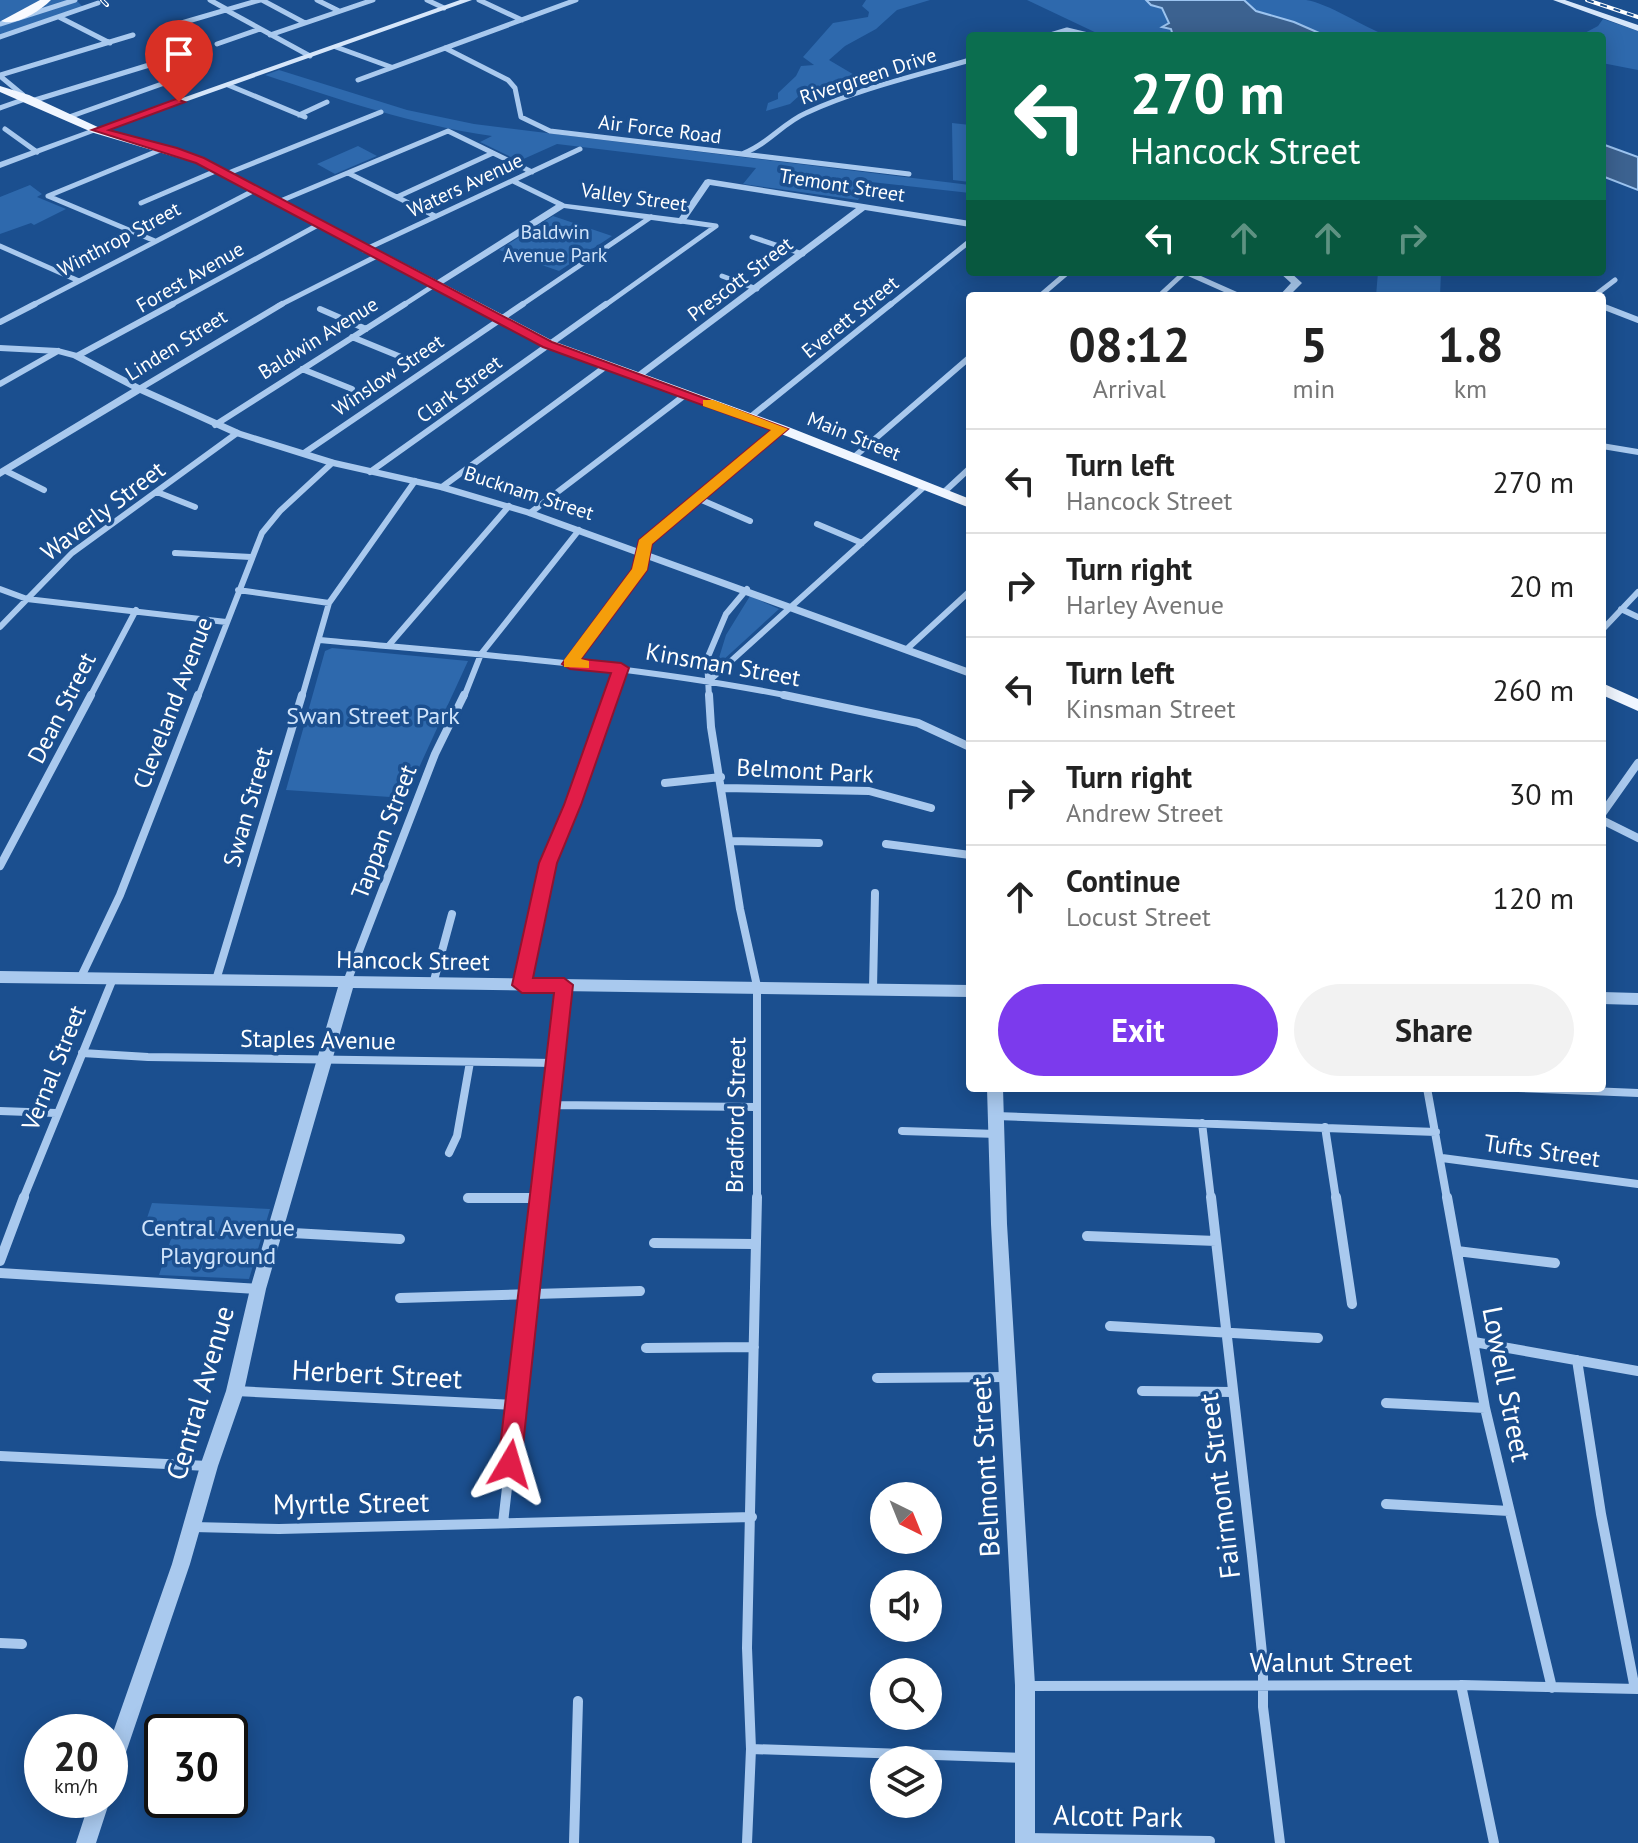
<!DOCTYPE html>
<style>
:root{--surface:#fff;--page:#f2f2f2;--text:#222;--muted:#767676;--line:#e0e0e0;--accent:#7c3aed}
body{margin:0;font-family:"PT Sans",sans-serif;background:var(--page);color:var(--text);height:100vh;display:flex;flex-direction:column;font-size:30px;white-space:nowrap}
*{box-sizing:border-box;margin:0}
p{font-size:26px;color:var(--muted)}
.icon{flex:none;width:44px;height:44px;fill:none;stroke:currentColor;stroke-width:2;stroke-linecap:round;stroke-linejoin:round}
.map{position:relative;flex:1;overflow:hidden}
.side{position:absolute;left:966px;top:292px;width:640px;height:800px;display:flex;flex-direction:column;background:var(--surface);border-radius:8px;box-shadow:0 4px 20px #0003}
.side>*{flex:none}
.top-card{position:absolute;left:966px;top:32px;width:640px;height:244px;border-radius:8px;box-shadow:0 4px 20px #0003;background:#0b6e4f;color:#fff;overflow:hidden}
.needle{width:52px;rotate:137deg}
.buttons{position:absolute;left:870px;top:1482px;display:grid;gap:16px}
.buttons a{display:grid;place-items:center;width:72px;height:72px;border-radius:50%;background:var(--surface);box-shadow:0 4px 20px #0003;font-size:40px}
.speed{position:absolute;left:24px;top:1714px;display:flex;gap:16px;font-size:40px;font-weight:700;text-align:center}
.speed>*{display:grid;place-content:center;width:104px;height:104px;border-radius:50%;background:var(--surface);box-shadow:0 4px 20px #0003;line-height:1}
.speed small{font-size:20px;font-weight:400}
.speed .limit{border:4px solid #111;border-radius:12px;background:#fff;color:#111}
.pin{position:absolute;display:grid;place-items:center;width:68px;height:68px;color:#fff;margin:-82px -34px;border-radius:50% 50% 50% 0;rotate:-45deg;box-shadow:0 0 8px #0007}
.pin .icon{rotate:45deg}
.me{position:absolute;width:88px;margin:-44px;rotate:7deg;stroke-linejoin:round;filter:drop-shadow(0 0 6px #0008)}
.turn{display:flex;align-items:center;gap:28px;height:168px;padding:0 32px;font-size:36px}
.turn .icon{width:104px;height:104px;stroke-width:2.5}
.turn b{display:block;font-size:56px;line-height:68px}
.lanes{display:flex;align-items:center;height:76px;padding:0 32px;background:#0003;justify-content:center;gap:40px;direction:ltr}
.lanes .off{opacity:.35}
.eta{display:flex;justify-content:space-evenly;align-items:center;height:136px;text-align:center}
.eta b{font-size:48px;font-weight:700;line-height:56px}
.action{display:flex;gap:16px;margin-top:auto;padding:16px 32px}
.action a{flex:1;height:92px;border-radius:48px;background:var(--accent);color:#fff;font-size:32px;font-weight:700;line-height:92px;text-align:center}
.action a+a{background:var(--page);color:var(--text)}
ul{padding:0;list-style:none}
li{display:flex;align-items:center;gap:24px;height:104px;padding:0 32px;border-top:2px solid var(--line)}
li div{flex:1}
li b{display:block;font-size:30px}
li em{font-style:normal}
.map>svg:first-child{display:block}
.green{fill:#2e69ad}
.water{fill:#3c6290;stroke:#9cc4f0;stroke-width:2}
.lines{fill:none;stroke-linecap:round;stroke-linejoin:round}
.minor-far3{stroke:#a9c9ee;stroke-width:5}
.minor-far2{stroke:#a9c9ee;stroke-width:6}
.minor-far1{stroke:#a9c9ee;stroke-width:8}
.minor{stroke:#a9c9ee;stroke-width:10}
.tertiary{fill:#a9c9ee;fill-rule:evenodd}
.secondary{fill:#d6e6fa;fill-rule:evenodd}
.primary{fill:#f0f6ff;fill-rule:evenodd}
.trunk{fill:#f8faff;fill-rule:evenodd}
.rail-casing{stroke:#fff;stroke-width:4}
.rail{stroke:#1b4f8f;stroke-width:2;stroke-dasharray:7;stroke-linecap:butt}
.route{fill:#e11d48;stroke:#92132f;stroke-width:2}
.slow{fill:#f59e0b}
.labels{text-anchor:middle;stroke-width:7;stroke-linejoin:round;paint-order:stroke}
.far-street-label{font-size:20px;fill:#fff;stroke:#1b4f8f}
.far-park-label{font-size:20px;fill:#cfe3fa;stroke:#1b4f8f}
.street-label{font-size:24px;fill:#fff;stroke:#1b4f8f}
.park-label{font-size:24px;fill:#cfe3fa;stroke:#1b4f8f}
.near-street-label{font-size:28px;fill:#fff;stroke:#1b4f8f}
</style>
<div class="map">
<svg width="1638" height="1843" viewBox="0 0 1638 1843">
<rect width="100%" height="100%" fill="#1b4f8f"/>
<path class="green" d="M0,0H76L83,7L0,35Z
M866,0H930L897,10L876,29L845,46L829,60L873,86L859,91L842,81L837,86L809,87L790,104L766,111L768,103L778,99V93L796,76L801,66L814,65L803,57L833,23L868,17L869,12L862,6Z
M1027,0H1147L1163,6L1169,23L1162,27L1171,29L1173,36H1103Z
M1241,0C1262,0 1285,0 1306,0C1328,3 1363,27 1388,36H1323L1254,11Z
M1603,19L1638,31V70L1602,63V36H1579L1598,26Z
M279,70L407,110L474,124L970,185V193L871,182L858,200L743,184L756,168L557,144L519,161L480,142L492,136C414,125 341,100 265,75Z
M952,123L970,125V182L953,180Z
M358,146L377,156L335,174L317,164Z
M30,185L42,194L37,197L66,209L34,225L31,223L0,234V197Z
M553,216L612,236L559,271L499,250Z
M1378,272H1441L1440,296H1376Z
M750,596L779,609L721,662L718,661L726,635Z
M332,648L468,661L405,798L286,790L325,651Z
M152,1203L270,1209L249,1279L159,1275L175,1227L145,1224Z"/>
<path class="water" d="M1146,0H1244L1256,11L1294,22L1326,36H1173L1171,29L1162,27L1169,23L1162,8L1151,5Z
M1602,144L1638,157V190L1602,176Z"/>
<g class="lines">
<path class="minor-far3" d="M210,0L228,10
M262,0L305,23
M317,0L339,11
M427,0L444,8
M479,0L522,20
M226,10L310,56
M59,17L110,43
M0,24L75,0
M161,29L260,0
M270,35L373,0
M1047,36L1067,30L1092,36
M0,37L98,3
M217,44L260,29
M336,47L391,67
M445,48L508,80L515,88L521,117L550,131L909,174
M0,75L133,35
M0,76L23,95
M358,80L576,0
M228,85L305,117
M35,100L159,62
M0,108L28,98
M299,115L327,102
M69,117L187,75
M5,129L37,152
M744,153C768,144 783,123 806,113C858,89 915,76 970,60
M348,173L435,216
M226,174L381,112
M513,181L562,205
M48,196L165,148
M48,196L155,241
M397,197L493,153
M278,202L448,131L532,172
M141,203L218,170
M752,237L803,254
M0,246L79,281
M364,250L580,149
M722,276L757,289
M1040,296L1068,272
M1159,296L1185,272
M1594,296L1615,280
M31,306L255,190
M169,306L318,225
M278,306L377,256
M402,306L433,286
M520,306L651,217
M604,306L716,226L681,221
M889,306L970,241"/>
<path class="minor-far2" d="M1602,306L1638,320
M320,309L366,329
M0,322L35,304
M352,337L401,357
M77,356L173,304
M302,369L352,389
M0,384L58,351
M139,389L282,304
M749,418L891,304
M215,425L405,304
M304,453L523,304
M854,457L970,357
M6,471L44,490
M370,472L606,304
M442,487L605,367
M157,492L195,507
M943,493L970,468
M697,498L750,521
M530,513L685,395
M817,524L862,543
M175,553L251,557
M0,589L27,599L226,622
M238,590L329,603
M1621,609L1638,617
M0,627L72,553L237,433
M1602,630L1638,592
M320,640C479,655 637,665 794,697
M389,645L509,506
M908,648L970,591
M570,664L639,570L645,553L644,543L781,429
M710,680L925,486
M90,697L136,610
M198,697L262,533L280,511L332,463
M302,697L329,603L415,481
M464,697L481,654L579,530
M611,697L621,668
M709,697L707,659L726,614L747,589"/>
<path class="minor-far1" d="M709,695L711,727L740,909L757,986V1199
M784,695L918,723L970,747
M665,783L721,777
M723,788L869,791L931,808
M1602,814L1638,763
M1602,820L1638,838
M731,841L819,843
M886,844L970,855
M0,866L91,695
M80,979L120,895L198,695
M216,980L302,695
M347,982L435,754L464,695
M433,984L452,914
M522,985L548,863L573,805L611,695
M873,988L875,893
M82,1053L148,1057L554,1063
M1427,1088L1447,1199
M1518,1088L1638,1093
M551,1105L756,1107
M0,1111L56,1113
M996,1116L1436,1132
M1202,1123L1211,1199
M1325,1127L1336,1199
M902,1131L997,1134
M449,1153L457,1136L470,1062
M1442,1158L1638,1184
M468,1198H540
M23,1199L112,981
M540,1199L564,985"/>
<path class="minor" d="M1211,1197L1252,1556L1263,1663V1707L1280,1843
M1336,1197L1352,1304
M1447,1197L1485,1408L1552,1688
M468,1198H540
M275,1232L400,1239
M1087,1236L1216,1241
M654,1243L754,1244
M1457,1251L1555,1263
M0,1261L24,1197
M0,1273L258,1289
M400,1298L640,1291
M1110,1326L1318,1338
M1474,1342L1638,1371
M646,1348L754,1347
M1577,1360L1601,1514L1635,1689
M877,1378L1007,1377
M236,1391L516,1405
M1142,1391L1232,1392
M1386,1403L1485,1408
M0,1456L208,1466
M1386,1504L1509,1511
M503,1523L540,1197
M193,1527L279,1529L752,1517
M0,1643L22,1644
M1461,1685L1494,1843
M1027,1686L1461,1685L1638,1689
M751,1749L1025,1758
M1027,1838L1210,1841
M574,1843L578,1701
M747,1843L751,1749L747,1648L757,1197"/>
<path class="tertiary" d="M94,128L101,130L0,168V162Z
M708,179L970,221V227L865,210L637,381L632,378L633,376L856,208L710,185L684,223L681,224L564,208L436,288L428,286L559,203L679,218L705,180Z
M1179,272H1192L1246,296H1233Z
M1279,272H1290L1302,283L1289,296H1279L1291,283Z
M0,345L58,348L81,354L143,387L241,431L335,460L446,485L534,511L970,669V677L526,515L440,490L328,465L233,435L140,393L0,477V469L132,389L73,358L58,354L0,351Z
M1602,443L1638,449V455L1602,449Z
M0,971L970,985V997L353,988L266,1289L244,1391L218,1466L190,1564L120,1770L117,1777L110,1780V1741L172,1564L200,1466L226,1391L250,1289L338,987L0,983Z
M1602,992L1638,993V1005L1602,1004Z
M987,1088H1003L1007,1224L1035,1685V1843H1015V1685L991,1224Z
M90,1800H110L96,1843H76Z"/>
<path class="secondary" d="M460,0H472L100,132L92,130Z
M1553,0H1565L1638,25V31Z"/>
<path class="primary" d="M0,86L29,95L102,129L204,159L553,341L786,426L970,499V508L776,432L543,347L196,163L94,133L0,92Z
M1602,683L1638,699V711L1602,695Z"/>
<path class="trunk" d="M40,0H51C40,11 15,27 1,21Z"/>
<defs>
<path id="rail" d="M102,0L107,5
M1587,0L1638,17"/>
</defs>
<use href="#rail" class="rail-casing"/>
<use href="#rail" class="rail"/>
</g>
<path class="route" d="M176,99L185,102L109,130L177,148L204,158L552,342L788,429L652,544L647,570L581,659L621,663L629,668L581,805L557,863L533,978H564L573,985L521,1464L518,1471L510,1475L501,1471L498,1464L554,993H522L512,985L539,863L564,805L611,673L570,669L562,664L632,569L639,540L771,430L543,347L196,163L92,130Z"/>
<path class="slow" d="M703,400H713L788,429L652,544L647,570L581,659L589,661V668L564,667V660L632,569L639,540L771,430L703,406Z"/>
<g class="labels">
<g class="far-street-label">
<text transform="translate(868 76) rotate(-18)" y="7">Rivergreen Drive</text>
<text transform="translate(660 129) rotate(7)" y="7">Air Force Road</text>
<text transform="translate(465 185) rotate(-25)" y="7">Waters Avenue</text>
<text transform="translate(842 185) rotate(9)" y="7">Tremont Street</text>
<text transform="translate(634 197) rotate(8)" y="7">Valley Street</text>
<text transform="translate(119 239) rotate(-28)" y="7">Winthrop Street</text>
<text transform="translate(190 277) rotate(-30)" y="7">Forest Avenue</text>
<text transform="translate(740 279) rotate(-37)" y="7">Prescott Street</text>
<text transform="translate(850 317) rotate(-39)" y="7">Everett Street</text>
<text transform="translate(318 338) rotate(-32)" y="7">Baldwin Avenue</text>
<text transform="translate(176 345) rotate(-32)" y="7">Linden Street</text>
<text transform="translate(388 375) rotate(-34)" y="7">Winslow Street</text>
<text transform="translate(459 389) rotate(-36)" y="7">Clark Street</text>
<text transform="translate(854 436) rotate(22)" y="7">Main Street</text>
<text transform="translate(529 493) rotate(18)" y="7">Bucknam Street</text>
</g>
<g class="far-park-label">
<text x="555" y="239">Baldwin<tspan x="555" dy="23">Avenue Park</tspan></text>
</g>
<g class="street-label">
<text transform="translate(103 511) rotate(-37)" y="8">Waverly Street</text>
<text transform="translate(723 665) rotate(10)" y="8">Kinsman Street</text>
<text transform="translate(173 703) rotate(-69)" y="8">Cleveland Avenue</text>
<text transform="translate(62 708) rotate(-63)" y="8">Dean Street</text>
<text transform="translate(805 771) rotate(3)" y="8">Belmont Park</text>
<text transform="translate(248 807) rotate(-74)" y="8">Swan Street</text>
<text transform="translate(384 832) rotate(-69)" y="8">Tappan Street</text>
<text transform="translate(413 961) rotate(1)" y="8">Hancock Street</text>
<text transform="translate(318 1040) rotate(1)" y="8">Staples Avenue</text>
<text transform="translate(54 1068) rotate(-68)" y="8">Vernal Street</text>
<text transform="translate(736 1115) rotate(-89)" y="8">Bradford Street</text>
<text transform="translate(1542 1151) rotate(8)" y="8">Tufts Street</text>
</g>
<g class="park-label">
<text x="373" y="724">Swan Street Park</text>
<text x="218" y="1236">Central Avenue<tspan x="218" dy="28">Playground</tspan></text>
</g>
<g class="near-street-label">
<text transform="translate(377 1374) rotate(3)" y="10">Herbert Street</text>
<text transform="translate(1507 1384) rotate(79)" y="10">Lowell Street</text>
<text transform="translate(200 1393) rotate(-74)" y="10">Central Avenue</text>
<text transform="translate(985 1467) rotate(-93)" y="10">Belmont Street</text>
<text transform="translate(1219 1486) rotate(-97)" y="10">Fairmont Street</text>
<text transform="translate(351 1503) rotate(-1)" y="10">Myrtle Street</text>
<text x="1331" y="1672">Walnut Street</text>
<text transform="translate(1118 1816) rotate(1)" y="10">Alcott Park</text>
</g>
</g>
</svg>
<div class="buttons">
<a><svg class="needle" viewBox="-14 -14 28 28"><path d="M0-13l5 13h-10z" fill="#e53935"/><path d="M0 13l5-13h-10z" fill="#767676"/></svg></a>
<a><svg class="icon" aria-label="sound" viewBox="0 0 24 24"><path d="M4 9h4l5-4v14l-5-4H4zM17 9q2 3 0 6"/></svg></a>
<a><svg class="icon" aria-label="search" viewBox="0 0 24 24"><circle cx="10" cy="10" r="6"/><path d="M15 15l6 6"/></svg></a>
<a><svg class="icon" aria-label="layers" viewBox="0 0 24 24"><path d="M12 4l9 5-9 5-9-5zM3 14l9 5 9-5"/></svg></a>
</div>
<div class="speed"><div>20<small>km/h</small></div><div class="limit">30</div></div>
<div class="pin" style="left:179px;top:102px;background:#d93025"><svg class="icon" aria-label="arrive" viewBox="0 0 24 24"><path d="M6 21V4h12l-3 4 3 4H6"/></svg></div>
<svg class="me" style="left:510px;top:1464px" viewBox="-20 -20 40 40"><path d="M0-17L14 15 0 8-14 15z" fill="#e11d48" stroke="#fff" stroke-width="4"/></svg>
<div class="top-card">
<div class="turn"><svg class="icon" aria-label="left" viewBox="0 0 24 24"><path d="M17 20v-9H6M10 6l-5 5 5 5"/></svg><div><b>270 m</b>Hancock Street</div></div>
<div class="lanes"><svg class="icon" aria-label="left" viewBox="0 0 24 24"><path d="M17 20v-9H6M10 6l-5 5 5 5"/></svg><svg class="icon off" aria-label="ahead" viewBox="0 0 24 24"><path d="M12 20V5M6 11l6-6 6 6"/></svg><svg class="icon off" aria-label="ahead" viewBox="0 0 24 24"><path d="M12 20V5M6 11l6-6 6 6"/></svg><svg class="icon off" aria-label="right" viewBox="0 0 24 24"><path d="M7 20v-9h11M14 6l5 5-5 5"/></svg></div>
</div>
<section class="side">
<div class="eta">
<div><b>08:12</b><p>Arrival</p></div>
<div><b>5</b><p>min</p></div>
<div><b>1.8</b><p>km</p></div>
</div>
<ul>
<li><svg class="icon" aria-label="left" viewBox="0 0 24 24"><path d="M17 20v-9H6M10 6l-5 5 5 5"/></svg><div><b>Turn left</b><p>Hancock Street</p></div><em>270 m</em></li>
<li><svg class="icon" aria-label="right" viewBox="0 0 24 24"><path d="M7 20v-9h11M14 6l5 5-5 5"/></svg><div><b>Turn right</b><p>Harley Avenue</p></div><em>20 m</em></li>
<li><svg class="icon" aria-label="left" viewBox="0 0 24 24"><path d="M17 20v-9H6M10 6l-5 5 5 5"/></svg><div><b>Turn left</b><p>Kinsman Street</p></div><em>260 m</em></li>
<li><svg class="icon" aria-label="right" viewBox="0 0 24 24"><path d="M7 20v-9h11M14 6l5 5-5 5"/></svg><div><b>Turn right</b><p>Andrew Street</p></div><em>30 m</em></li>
<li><svg class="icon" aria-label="ahead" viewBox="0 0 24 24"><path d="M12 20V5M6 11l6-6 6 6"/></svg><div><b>Continue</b><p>Locust Street</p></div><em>120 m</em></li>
</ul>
<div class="action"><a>Exit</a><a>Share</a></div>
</section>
</div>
